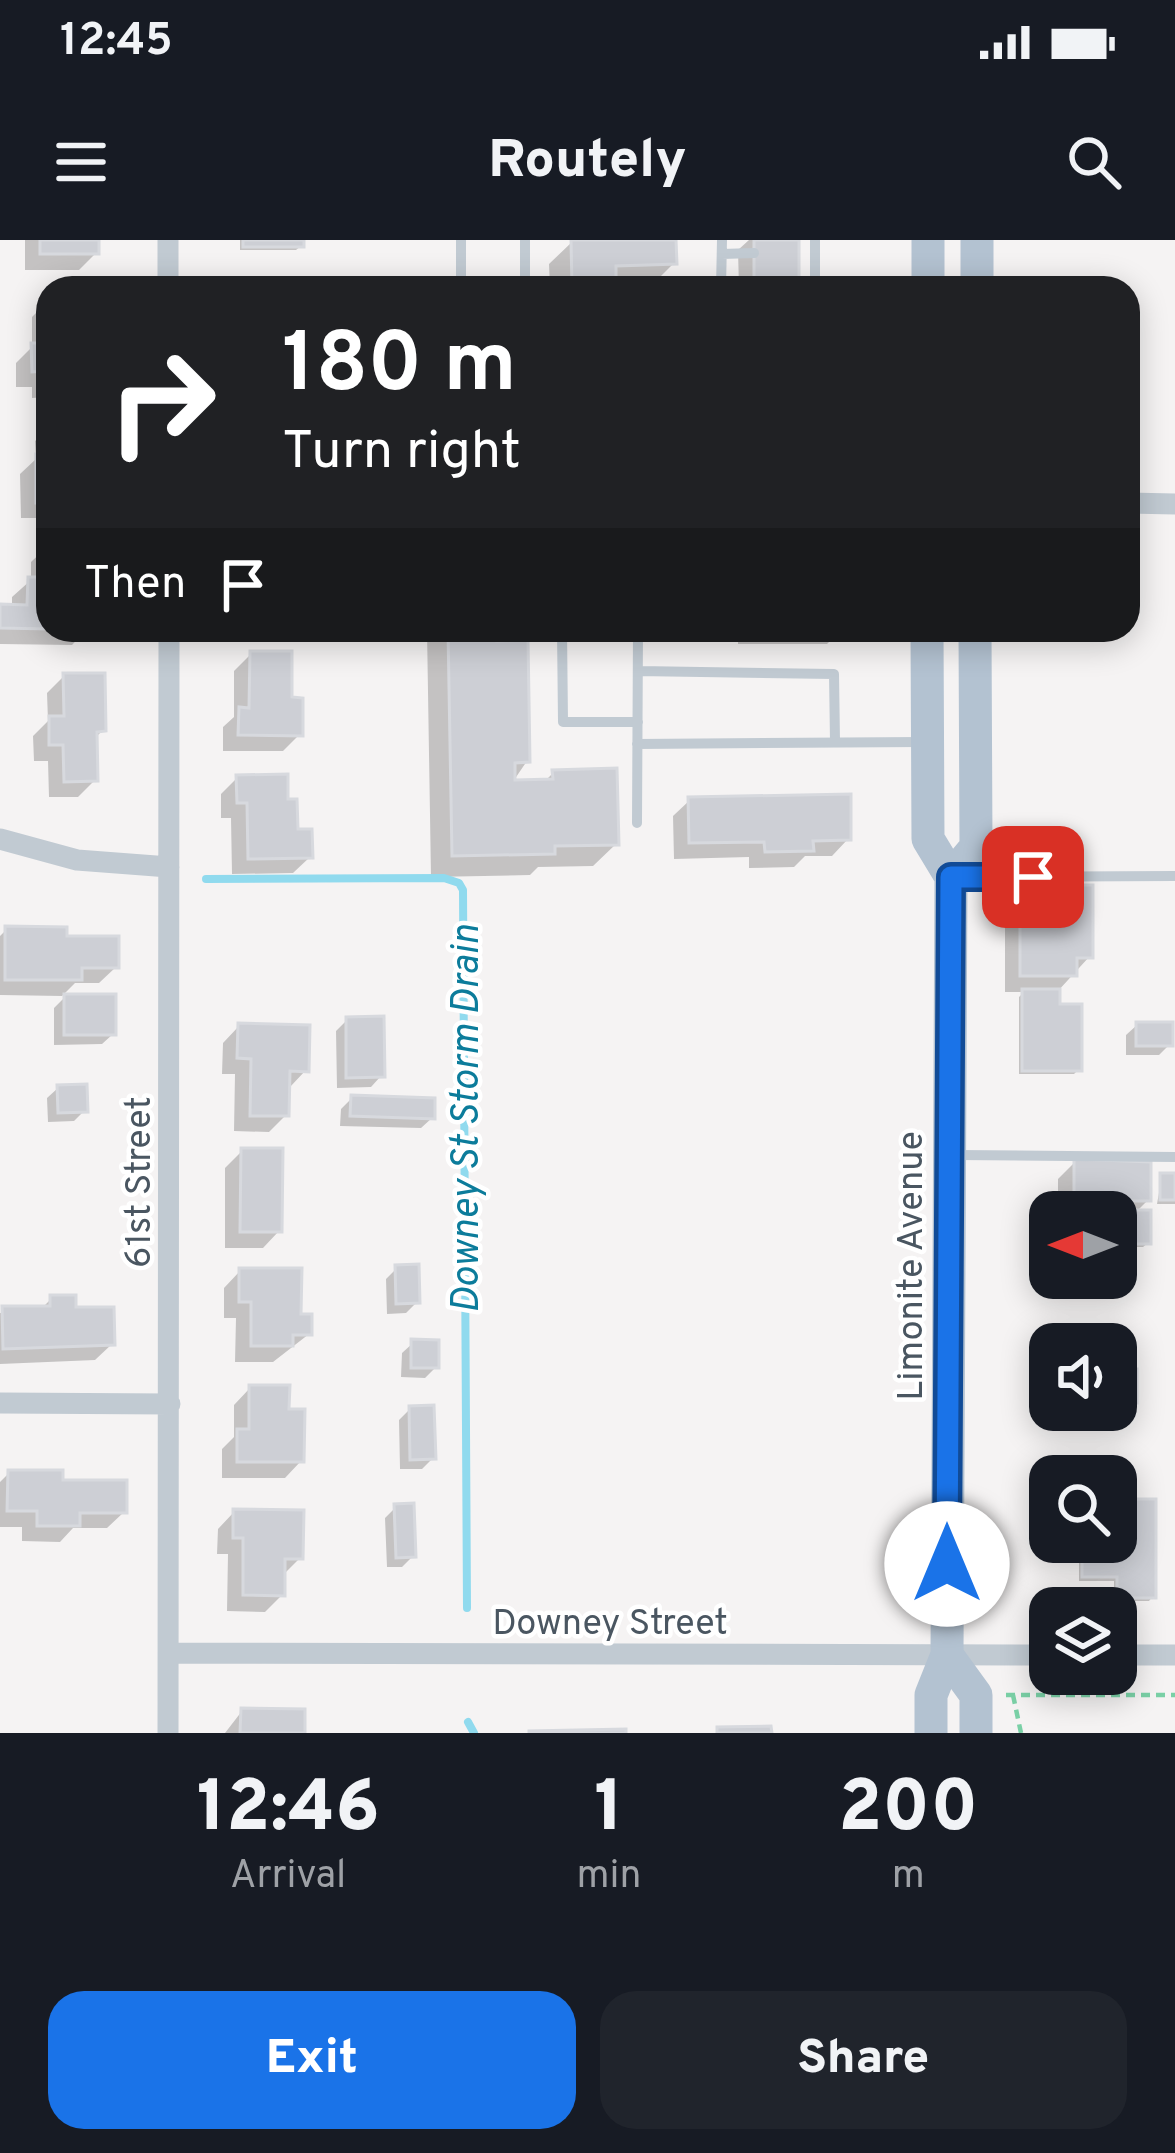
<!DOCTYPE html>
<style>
:root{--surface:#171b24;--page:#20242c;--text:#f1f3f6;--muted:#9ea1a6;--accent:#1a73e8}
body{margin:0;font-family:Overpass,sans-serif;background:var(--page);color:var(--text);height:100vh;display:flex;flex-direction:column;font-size:45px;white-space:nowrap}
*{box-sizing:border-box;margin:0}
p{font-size:39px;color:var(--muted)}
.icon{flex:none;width:66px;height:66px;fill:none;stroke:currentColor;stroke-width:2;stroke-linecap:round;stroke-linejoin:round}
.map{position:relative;height:1493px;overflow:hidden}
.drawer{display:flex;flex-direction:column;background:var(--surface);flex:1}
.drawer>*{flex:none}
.banner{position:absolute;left:36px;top:36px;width:1104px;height:366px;border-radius:36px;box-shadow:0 6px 30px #0003;background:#202124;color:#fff;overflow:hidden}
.needle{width:78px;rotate:270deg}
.fabs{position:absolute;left:1029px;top:951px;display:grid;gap:24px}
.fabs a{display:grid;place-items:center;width:108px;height:108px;border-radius:24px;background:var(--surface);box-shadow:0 6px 30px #0003;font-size:60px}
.pin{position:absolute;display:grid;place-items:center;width:102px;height:102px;color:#fff;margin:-51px;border-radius:24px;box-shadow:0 6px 18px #0006}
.me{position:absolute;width:132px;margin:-66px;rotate:0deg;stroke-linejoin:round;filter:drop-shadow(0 0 9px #0008)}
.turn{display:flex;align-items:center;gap:42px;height:252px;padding:0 48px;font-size:54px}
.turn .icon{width:156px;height:156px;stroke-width:2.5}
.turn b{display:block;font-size:84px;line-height:102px}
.then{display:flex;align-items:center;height:114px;padding:0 48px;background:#0003;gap:24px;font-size:45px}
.eta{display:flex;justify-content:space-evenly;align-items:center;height:204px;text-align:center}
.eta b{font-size:72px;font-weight:800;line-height:84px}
.primary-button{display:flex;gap:24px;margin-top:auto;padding:24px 48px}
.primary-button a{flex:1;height:138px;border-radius:36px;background:var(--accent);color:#fff;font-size:48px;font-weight:800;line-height:138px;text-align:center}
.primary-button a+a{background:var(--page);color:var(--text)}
.status{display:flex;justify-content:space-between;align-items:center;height:84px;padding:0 60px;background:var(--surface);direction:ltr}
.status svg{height:33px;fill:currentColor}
header{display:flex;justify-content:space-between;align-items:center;height:156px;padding:0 48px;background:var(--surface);font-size:54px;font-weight:800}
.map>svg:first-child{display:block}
.shadow{fill:#0003}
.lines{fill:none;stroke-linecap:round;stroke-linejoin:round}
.stream{stroke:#90daee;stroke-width:8}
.building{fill:#cdcfd5;stroke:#d7d9de;stroke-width:3}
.path{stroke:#7ad0a6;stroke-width:4.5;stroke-dasharray:9 6;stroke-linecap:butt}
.service{stroke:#c1cad2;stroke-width:10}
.minor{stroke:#c1cad2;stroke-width:21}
.primary{stroke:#b3c2d1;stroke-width:33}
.route-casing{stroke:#114b97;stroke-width:30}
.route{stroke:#1a73e8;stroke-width:21}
.labels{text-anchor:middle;stroke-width:9;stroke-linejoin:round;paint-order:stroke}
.street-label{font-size:36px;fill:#4a5661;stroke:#fff}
.water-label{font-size:39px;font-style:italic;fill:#0c7c9b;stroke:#fff}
</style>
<div class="status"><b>12:45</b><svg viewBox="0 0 49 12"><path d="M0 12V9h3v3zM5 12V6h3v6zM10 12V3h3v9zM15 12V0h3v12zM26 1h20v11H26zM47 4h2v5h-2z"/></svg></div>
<header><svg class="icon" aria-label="menu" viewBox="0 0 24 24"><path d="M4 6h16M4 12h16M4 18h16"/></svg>Routely<svg class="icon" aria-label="search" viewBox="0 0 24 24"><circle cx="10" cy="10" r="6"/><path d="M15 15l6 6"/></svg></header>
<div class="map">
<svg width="1175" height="1493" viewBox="0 0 1175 1493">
<rect width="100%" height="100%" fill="#f5f3f3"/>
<path class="shadow" d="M25,0H97L96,13L79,30H25Z
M240,0H301V6L296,10H240Z
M673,0L674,23L651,46L550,48L549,24L572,2Z
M749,0H796V48H739L738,10Z
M48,61V157L32,158V147H16V123L32,107V77Z
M48,188V278H21L20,234L36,219L35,201Z
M48,306V390H86L72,405L0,404V367L12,368V357L31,340V322Z
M235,390H278L270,398L235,397Z
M427,390H495L527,521L512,543L544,542L554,532L616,604L593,626L538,627L530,635L431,637Z
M738,390H838V393L827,404H738Z
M251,414L300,494L283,511H223V487L234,477V431Z
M64,436L103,490L94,499L95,540L78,557H49L48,521H34L33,496L48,481L47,453Z
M237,538L286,563L310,617L293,633L232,634L231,578H221V554Z
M690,560L848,599L832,616H805L794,627L749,628V617L674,619L673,576Z
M1021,648L1090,716L1057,752L1079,829L1074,834H1019V757L1024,752H1005V665Z
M7,689L64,699L116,727L99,743H75L62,756L0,755V696Z
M65,757L113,794L102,804L54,805V768Z
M347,780L381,836L371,847L337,848L336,791Z
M1137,785L1170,804L1159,815H1126V795Z
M239,786L306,830L290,847L286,875L269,892L234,891L235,834H222L223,803Z
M58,848L85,870L74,881L48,882L47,858Z
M352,858L432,878L421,888L340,886L341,869Z
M242,911L279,991L263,1008H225V928Z
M1075,922L1148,960L1135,973L1148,1003L1143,1007H1116V972H1058V939Z
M1162,936H1175V964H1157Z
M397,1028L417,1062L406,1073L387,1074L386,1039Z
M240,1031L298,1077L309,1094L273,1122H235L236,1078H224V1048Z
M52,1058L112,1104L95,1120L0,1124V1073L41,1069Z
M413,1103L436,1127L425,1138L401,1137L402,1113Z
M250,1148L301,1221L285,1238H222V1209L234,1197V1165Z
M410,1169L433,1218L422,1229H400L399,1180Z
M9,1233L60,1243L124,1272L107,1288H73L60,1302L22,1301V1287H0V1242Z
M1116,1262L1153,1356L1149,1361H1114V1341H1079V1302H1116Z
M396,1267L413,1316L402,1327H387L385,1278Z
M234,1272L300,1318L282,1336V1355L265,1372L227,1371L228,1314H217L218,1289Z
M242,1471L302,1493H225Z"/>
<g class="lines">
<path class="stream" d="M206,639L444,638L459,643L463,650L467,1368
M468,1482L474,1493"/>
</g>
<path class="building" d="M40,0H99V14H40Z
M243,0H304V7H243Z
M571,0H676L677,24L616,26V48H572Z
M754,0H799V48H754Z
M235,45H306V48H235Z
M31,103H48V142L47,131L32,132Z
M1128,134H1137V207H1128Z
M36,214H48V263H36Z
M47,302L48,389L0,388V364L27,365L28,337H47Z
M448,390H497V401L528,400L530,522L515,523V540L553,539L552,530L617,528L619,605L555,606V614L452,616Z
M747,390H841V394H747Z
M250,411H292V457L303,458V496L238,495L239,467L249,468Z
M63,433H105L106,491L97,492L98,541L64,542L63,505H49V476H64Z
M288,534V559H297L298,589H312L313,618L248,619L247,563H237L236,535Z
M851,554V600L813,601L814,611L765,612L764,602L689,603L688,557Z
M1020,645H1093V718H1077V736H1020Z
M5,686L67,687V696H119V728H82V740H5Z
M1022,749H1060V764H1082V831H1022Z
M64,754H116V795H64Z
M384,776L385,837L346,838V777Z
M1136,782H1173V806H1136Z
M238,783L310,785L309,832L290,831L289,876H250L251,819L237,818Z
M87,844L88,872L58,873L57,845Z
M351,855L435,858V879L350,876Z
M241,908H283L282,992H240Z
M1074,919L1151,922V961H1074Z
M1160,933H1175V960H1160Z
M1072,970H1151V1004H1116V972Z
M419,1024L420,1063L396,1064L395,1025Z
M239,1028H302L301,1074H312V1095H293V1106H251V1062H239Z
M50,1055H76V1067H114L115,1105L3,1109L2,1066H50Z
M411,1099L439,1100V1128H411Z
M1116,1129H1137V1163H1116Z
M249,1145H290L289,1169H305L304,1222H237V1189H249Z
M434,1165L436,1219L410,1220L409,1166Z
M8,1230H63V1240H127V1273H80V1286H37V1271H7Z
M1116,1259H1156V1358H1117V1337H1082V1302H1116Z
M414,1263L416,1317L396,1318L394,1264Z
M233,1269L304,1270L303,1319H285V1356L243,1355V1298H233Z
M241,1468L305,1469V1493H240Z
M771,1486L772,1493H717V1487Z
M626,1489V1493H529V1491Z"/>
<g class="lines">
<path class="path" d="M1006,1455H1175
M1013,1455L1021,1493"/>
<path class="service" d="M525,0V48
M722,14L754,13
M461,48V0
M721,48L722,0
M815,48V0
M562,390L563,482H638
M638,431L834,434L835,502
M637,504L922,502
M637,583L638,390
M960,637L1175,636
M956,915L1175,917"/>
<path class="minor" d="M168,0V48
M1128,263L1175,264
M0,599L77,620L169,627
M0,1163L170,1164
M169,1413L1050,1415
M1116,1415H1175
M168,1493L169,390"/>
<path class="primary" d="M928,0V48
M977,0V48
M927,390L928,599L951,637L947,1415L931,1455V1493
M951,637L976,607L975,390
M947,1415L976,1455V1493"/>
</g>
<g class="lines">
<defs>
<path id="route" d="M947,1324L951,637H1033"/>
</defs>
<use href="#route" class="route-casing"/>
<use href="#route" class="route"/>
</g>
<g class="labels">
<g class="street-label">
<text transform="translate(137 942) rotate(-90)" y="13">61st Street</text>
<text transform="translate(909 1026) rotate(-90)" y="13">Limonite Avenue</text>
<text x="610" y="1394">Downey Street</text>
</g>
<g class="water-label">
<text transform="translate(464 879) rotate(-90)" y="14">Downey St Storm Drain</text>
</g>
</g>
</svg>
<div class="fabs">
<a><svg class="needle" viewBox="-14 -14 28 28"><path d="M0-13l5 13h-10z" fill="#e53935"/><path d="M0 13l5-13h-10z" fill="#9ea1a6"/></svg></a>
<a><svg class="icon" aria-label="sound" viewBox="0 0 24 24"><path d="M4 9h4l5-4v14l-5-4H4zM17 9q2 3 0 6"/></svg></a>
<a><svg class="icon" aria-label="search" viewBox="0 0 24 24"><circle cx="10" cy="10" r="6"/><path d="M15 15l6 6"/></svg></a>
<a><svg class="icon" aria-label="layers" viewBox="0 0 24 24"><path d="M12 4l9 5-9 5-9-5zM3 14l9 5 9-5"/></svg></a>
</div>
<div class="pin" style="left:1033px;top:637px;background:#d93025"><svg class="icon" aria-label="arrive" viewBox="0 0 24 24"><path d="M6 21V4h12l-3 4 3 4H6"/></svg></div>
<svg class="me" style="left:947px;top:1324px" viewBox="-20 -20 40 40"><circle r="19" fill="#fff"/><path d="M0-13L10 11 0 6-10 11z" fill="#1a73e8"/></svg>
<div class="banner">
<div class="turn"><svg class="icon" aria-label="right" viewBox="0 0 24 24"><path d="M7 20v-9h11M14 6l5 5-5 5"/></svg><div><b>180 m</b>Turn right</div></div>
<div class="then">Then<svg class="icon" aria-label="arrive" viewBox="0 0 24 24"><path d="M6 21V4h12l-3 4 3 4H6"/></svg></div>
</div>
</div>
<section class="drawer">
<div class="eta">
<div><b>12:46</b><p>Arrival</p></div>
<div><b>1</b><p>min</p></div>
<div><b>200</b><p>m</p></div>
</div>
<div class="primary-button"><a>Exit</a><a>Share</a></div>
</section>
